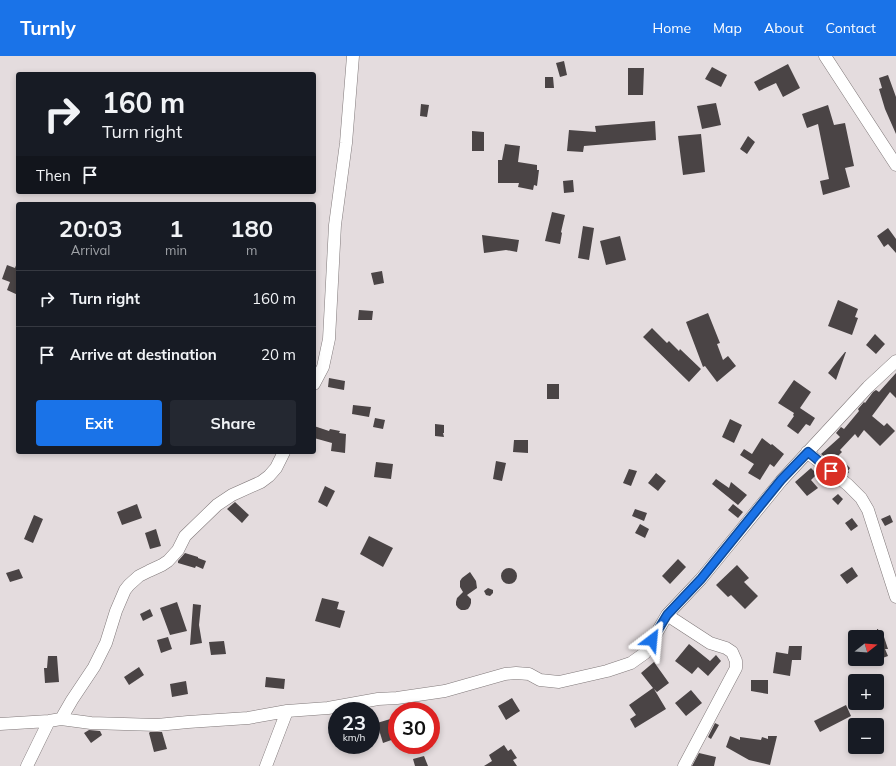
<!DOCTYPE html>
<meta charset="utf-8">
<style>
:root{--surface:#171b24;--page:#242831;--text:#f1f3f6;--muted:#9ea1a6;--line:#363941;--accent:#1a73e8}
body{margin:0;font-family:Mulish,sans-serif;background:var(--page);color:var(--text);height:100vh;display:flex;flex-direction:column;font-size:15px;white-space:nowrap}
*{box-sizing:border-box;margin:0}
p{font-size:13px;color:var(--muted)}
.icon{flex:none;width:22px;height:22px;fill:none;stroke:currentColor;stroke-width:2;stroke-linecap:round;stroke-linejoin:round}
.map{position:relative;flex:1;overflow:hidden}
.drawer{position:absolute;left:16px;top:146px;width:300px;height:252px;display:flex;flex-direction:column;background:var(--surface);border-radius:4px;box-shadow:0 2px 6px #0003}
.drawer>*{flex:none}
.guide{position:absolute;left:16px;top:16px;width:300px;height:122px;border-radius:4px;box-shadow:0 2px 6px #0003;background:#171b24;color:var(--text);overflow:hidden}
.needle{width:26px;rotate:73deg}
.tools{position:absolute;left:848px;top:574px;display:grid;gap:8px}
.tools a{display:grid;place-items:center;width:36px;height:36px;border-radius:4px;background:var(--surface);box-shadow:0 2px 6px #0003;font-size:20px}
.speed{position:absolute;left:328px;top:646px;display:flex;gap:8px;font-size:20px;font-weight:700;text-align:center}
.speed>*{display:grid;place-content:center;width:52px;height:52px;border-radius:50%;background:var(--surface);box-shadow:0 2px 6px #0003;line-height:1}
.speed small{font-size:10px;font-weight:400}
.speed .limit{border:6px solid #d22;background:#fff;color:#111}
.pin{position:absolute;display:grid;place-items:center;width:34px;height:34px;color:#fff;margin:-17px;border:2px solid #fff;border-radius:50%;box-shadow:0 1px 4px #0007}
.me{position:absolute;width:44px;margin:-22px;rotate:29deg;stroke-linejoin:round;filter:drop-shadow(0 0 3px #0008)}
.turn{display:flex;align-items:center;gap:14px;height:84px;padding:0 20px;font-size:18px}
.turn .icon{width:52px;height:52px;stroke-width:2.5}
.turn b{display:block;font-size:28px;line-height:34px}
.then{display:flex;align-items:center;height:38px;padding:0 20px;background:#0003;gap:8px;font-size:15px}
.eta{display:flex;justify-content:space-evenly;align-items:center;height:68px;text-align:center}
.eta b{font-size:24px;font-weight:700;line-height:28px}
.button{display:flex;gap:8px;margin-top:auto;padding:8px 20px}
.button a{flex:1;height:46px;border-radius:4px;background:var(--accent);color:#fff;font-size:16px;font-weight:700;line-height:46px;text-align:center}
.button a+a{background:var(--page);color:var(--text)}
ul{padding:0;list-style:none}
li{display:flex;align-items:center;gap:12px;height:56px;padding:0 20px;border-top:1px solid var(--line)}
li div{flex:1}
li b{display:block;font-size:15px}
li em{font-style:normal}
header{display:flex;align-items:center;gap:24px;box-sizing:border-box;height:56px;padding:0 20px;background:var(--accent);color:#fff}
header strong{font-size:19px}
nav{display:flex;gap:22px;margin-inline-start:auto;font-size:14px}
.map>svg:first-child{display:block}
.building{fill:#4a4445}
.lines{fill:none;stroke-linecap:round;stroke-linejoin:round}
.minor-casing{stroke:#80797a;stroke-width:13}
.minor{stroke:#fff;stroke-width:12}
.route-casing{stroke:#114b97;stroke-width:10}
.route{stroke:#1a73e8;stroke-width:7}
</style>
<header>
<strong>Turnly</strong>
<nav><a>Home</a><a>Map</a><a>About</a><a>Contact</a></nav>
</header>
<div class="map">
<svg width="896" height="710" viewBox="0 0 896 710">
<rect width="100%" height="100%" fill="#e4dcde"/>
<path class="building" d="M564,5L567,19L560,21L556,7Z
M788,8L800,32L783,41L776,27L759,35L754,26Z
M712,11L727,19L721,31L705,23Z
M628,12H644L643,39H628Z
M888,19L896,41V78L885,53L879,33L882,32L879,22Z
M545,21H553L554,32H545Z
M716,47L721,69L702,73L697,50Z
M421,48L429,49L427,61L420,60Z
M828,49L834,69L845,67L854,110L845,112L850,131L823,139L820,125L829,123L818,68L807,72L802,58Z
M655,65L656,84L584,90L583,96L567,95L569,74L596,76L595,70Z
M472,75L484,76V95H472Z
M701,78L705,116L683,119L678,80Z
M748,80L755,86L747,98L740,93Z
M505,88L520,90L518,106L537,109V114H539L537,130L534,129L533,134L518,131L519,127H498V104H502Z
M573,124L574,136L564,137L563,125Z
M552,156L565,159L561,176L562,177L560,188L545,185Z
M583,170L594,172L589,204L578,202Z
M888,172L896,183V197L888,188L884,191L877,180Z
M482,179L519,184L517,196L506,194L484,197Z
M620,180L626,204L606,209L600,185Z
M17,207H18V239L7,234L10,226L2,223L7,209L15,212Z
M382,215L384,227L374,229L371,217Z
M838,244L858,253L855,261L858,262L852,279L828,270Z
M359,254L373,255L372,264H358Z
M708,257L720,287L717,288L723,304L728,300L736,310L717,326L705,310L703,311L686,266Z
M652,272L667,287L669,285L679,295L680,293L701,313L689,326L643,281Z
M875,278L885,288L876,298L866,289Z
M845,296H846L836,324L828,317Z
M896,317V342L890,336L872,360L884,370L887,367L895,375L880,390L864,374L858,382L855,378L840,394L842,396L838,400L850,412L848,415L849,416L847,419L821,398L840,381L836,377L841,371L844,373L859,355L858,353L864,346L865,347L873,336L876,334L879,336Z
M329,322L345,325L344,334L328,331Z
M794,324L811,336L800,352L815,362L810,370L806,368L798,378L787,370L794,360L793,359L794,357L778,347Z
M547,328H559V343H547Z
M353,349L371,351L369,361L352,358Z
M375,362L385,364L383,373L373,371Z
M730,363L742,369L734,387L722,381Z
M435,368L444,369V377H443L444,381L435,380Z
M314,370L329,375L330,373L340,375L339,377L346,378L345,397L331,395L332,387L314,382Z
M762,382L771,389L772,388L784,398L774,411L770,408L760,424L748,417L754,408L740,399L744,393L752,398Z
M514,384H528V397L513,396Z
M496,405L506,407L502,425L493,423Z
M376,406L393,408L391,423L374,421Z
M811,412L817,418L811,424L818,432L807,440L795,426Z
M629,413L637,415L631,430L623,427Z
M656,417L666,425L658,435L648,427Z
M716,423L729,432L731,426L747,439L738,449L712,428Z
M325,430L335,435L327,451L318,446Z
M838,438L843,443L838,449L832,443Z
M235,446L249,459L242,467L227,453Z
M137,448L142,462L122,469L117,456Z
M733,448L743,456L738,462L728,454Z
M635,453L647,457L644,465L632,460Z
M34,459L43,463L33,487L24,483Z
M890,459L893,466L885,470L881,463Z
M852,462L858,470L851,475L845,467Z
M640,468L649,473L645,482L635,477Z
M156,473L161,490L150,493L145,477Z
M369,480L393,492L383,511L360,498Z
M185,497L198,501V502L206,505L203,513L196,510L195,512L178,507V505Z
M678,503L686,511L670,528L662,520Z
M737,509L749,522L744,526L758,540L745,553L731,539L728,541L716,529Z
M852,511L858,520L847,528L840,519Z
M501 520a8 8 0 1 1 16 0a8 8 0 1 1-16 0Z
M19,513L23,522L10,526L6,517Z
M470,516L476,525L477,532L467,539L471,543V547L470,550L468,553L465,554H461L458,552L456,549V546L457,542L463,536L460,531V525L462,522Z
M488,532L493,534V537L490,540L486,539L484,535Z
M322,542L339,546L337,553L345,555L340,572L315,565Z
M177,546L187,575L170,579L160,552Z
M193,548L201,549L199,569L202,587L190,589Z
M150,553L153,560L143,565L140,558Z
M877,573H878L881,582L884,581L888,593H885L888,600L877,604Z
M168,581L172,593L161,597L157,584Z
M224,585L226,598L211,599L209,586Z
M689,588L710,605L716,599L721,605L708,620L698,611L692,618L675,605Z
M789,590H802L801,604H792L790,620L773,617L776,596L788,598Z
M48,600H57L59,626L45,627L44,612H47Z
M654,606L669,627L657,636L654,633L666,653L635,672L630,663L636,659L629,649L653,632L641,617Z
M139,611L144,619L129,629L124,621Z
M266,621L285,623L284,633L265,631Z
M751,624H768V638L751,635Z
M186,625L188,638L172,641L170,628Z
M691,634L702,647L686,660L675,647Z
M512,642L520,655L506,664L498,650Z
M846,649L851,660L820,676L814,665Z
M397,661V682L383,687L377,667Z
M715,667L719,669L711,683L708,681Z
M89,674L100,675L102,679L91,687L84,677Z
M150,676H162L167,693L154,696L149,677Z
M730,680L740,684V681L761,684L762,681L768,683V680H777L770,709L749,704L726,691Z
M504,689L508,695L511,693L517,702L513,704L517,710H484L492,705L489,699Z
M699,697L716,701L714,710H692Z
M424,700L428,710H415L413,703Z"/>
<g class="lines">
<defs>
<path id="minor" d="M825,0L896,109
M314,328L323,311L329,283L335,169L346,87L353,0
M807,396L848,429L861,442L868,454L896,541
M667,559L710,587L726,592L732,596L736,605V612L684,710
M61,663L72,644L94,611L106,587L116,555L125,534L129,529L139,520L149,515L162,509L168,505L178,494L185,480L217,449L232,439L261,426L269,420L276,412L284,396
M0,668L49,665L61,663L91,667L157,669L188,666L248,662L287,655L328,652L378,643L397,642L445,635L505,618L516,617L529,618L540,624L559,626L607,615L631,607L645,597L667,559L701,523L781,425L868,331L896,305
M27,710L49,665
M266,710L287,655"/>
</defs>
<use href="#minor" class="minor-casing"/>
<use href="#minor" class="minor"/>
</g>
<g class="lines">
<defs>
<path id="route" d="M652,584L667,559L701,523L781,424L808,396L831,415"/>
</defs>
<use href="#route" class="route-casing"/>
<use href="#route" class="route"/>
</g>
</svg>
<div class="tools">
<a><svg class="needle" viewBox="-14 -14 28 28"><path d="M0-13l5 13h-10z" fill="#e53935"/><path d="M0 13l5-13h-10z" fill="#9ea1a6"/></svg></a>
<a>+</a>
<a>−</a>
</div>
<div class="speed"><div>23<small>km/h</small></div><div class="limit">30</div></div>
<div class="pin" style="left:831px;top:415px;background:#d93025"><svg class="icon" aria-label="arrive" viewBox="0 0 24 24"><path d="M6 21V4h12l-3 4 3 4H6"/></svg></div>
<svg class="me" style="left:652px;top:584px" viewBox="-20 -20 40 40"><path d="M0-17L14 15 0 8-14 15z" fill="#1a73e8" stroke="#fff" stroke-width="4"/></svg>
<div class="guide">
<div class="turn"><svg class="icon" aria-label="right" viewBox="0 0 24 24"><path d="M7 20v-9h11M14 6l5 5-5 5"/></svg><div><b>160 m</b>Turn right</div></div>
<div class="then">Then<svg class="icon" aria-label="arrive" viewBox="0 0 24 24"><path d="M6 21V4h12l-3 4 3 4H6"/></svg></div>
</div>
<section class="drawer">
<div class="eta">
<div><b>20:03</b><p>Arrival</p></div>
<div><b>1</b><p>min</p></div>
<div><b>180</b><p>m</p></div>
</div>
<ul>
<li><svg class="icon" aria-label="right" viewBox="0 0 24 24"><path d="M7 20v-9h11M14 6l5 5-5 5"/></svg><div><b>Turn right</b></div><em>160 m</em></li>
<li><svg class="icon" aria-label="arrive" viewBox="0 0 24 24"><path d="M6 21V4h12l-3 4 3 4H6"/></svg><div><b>Arrive at destination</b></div><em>20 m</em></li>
</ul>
<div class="button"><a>Exit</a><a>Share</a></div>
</section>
</div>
